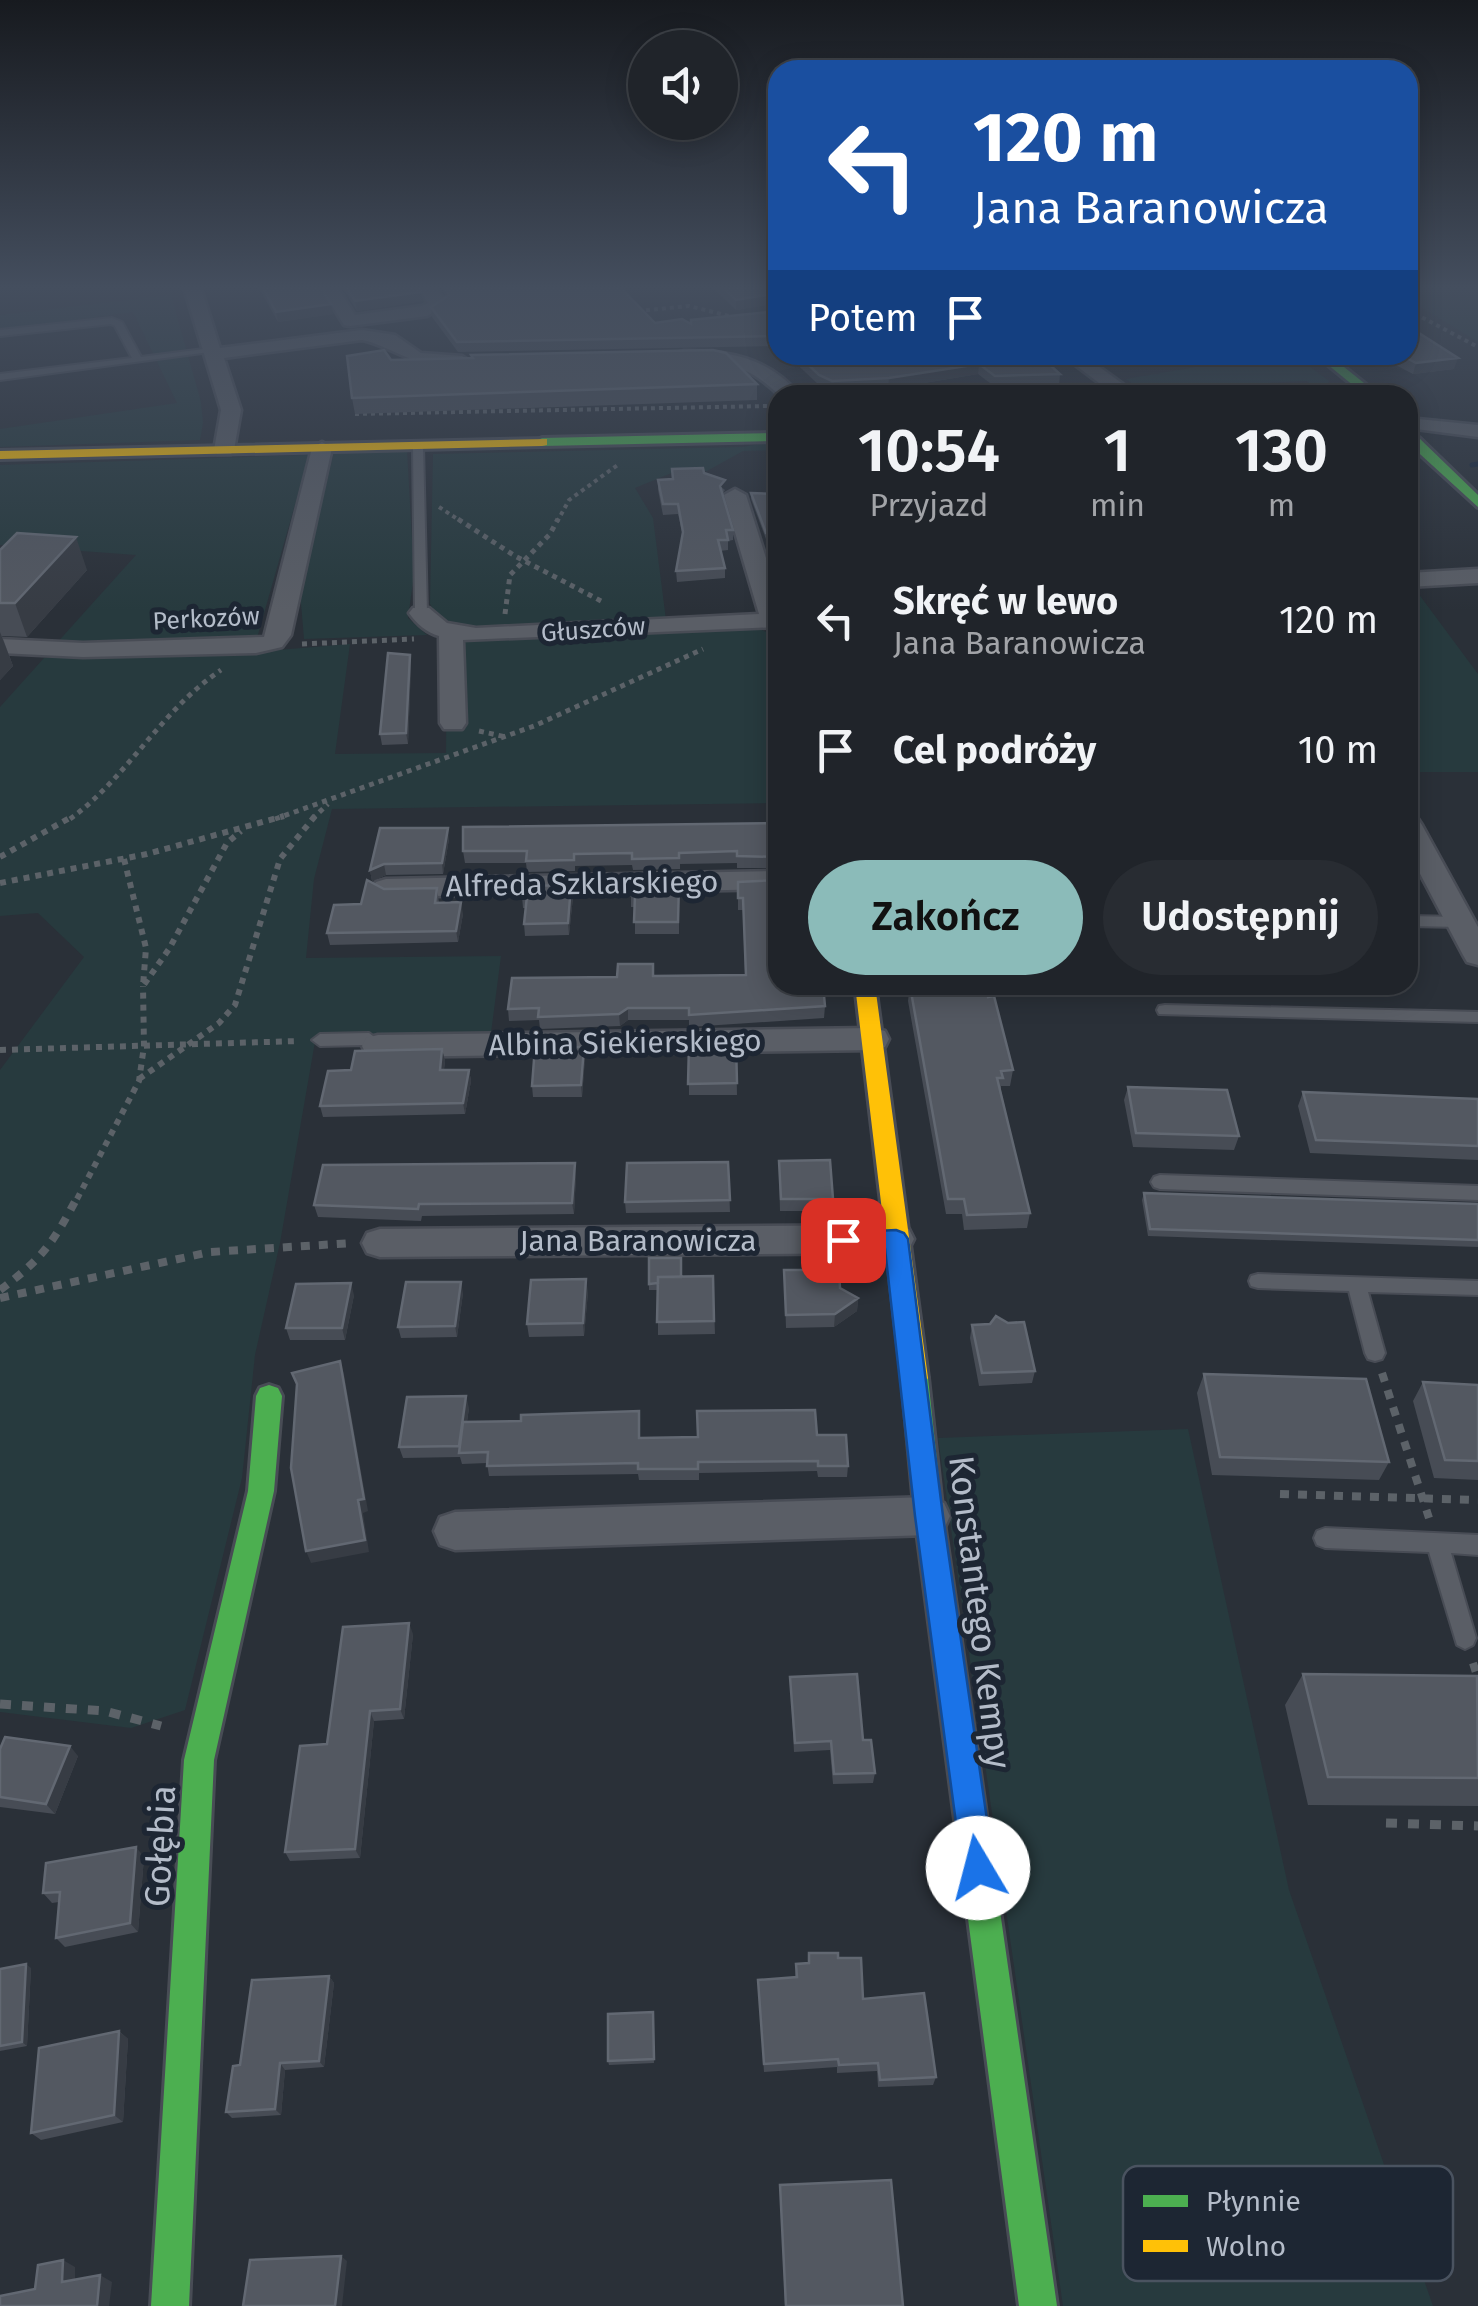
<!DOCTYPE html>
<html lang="pl">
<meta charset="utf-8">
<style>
:root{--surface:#20242a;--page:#282c32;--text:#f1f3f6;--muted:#a2a4a8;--line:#3d4147;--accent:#8bbbb9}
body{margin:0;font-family:"Fira Sans",sans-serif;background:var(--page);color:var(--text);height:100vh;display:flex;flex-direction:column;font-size:38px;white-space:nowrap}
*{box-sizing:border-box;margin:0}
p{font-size:32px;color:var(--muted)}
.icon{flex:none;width:55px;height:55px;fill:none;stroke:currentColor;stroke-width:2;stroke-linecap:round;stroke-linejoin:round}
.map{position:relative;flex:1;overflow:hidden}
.panel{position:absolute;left:768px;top:385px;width:650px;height:610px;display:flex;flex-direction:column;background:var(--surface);border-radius:30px;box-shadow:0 5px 25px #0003,0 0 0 2px var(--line)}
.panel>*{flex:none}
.top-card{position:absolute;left:768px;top:60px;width:650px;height:305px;border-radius:30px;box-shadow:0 5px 25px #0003,0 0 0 2px var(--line);background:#1a4fa0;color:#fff;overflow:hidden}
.buttons{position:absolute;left:628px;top:30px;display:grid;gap:20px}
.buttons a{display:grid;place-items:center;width:110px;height:110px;border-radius:50%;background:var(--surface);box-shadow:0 5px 25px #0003,0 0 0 2px var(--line);font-size:50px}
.pin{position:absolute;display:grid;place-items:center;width:85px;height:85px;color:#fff;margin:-42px;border-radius:20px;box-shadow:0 5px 15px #0006}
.me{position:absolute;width:110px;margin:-55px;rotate:352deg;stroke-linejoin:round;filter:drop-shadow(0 0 8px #0008)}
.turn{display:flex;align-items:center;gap:35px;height:210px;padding:0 40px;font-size:45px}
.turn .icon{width:130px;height:130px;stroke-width:2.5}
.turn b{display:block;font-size:70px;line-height:85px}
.then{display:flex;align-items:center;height:95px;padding:0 40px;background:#0003;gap:20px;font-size:38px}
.eta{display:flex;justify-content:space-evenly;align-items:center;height:170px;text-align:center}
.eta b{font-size:60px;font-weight:600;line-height:70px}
.primary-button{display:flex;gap:20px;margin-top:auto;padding:20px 40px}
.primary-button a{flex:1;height:115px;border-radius:60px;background:var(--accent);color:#111;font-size:40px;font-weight:600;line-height:115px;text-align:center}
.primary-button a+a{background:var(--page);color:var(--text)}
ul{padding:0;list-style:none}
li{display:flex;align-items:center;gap:30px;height:130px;padding:0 40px}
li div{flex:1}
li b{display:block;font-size:38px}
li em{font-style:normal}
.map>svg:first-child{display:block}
.green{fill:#273a3e}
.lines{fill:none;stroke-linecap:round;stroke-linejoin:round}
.stream{stroke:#19273c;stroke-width:5}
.lane-casing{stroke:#484c55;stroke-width:4}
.street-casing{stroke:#484c55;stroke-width:5}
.fast-casing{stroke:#484c55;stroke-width:6}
.slow-casing{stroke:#484c55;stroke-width:6}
.path-far4{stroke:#5c6268;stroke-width:4;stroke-dasharray:4 4;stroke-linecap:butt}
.path-far3{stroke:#5c6268;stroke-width:5;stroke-dasharray:5 5;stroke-linecap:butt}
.path-far2{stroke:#5c6268;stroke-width:6;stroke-dasharray:6 6;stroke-linecap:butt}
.path-far1{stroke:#5c6268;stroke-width:8;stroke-dasharray:9 9;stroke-linecap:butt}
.path{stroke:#5c6268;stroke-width:9;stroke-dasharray:11 11;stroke-linecap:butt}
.lane{fill:#5a5e66;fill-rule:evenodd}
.street{fill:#5a5e66;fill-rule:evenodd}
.fast{fill:#4caf50;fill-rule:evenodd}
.slow{fill:#ffc107;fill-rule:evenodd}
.wall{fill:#474c55}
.shaded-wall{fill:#373c44}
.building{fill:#535861;stroke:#626872;stroke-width:2.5}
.route{fill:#1a73e8;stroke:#114b97;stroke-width:2.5}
.labels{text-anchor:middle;stroke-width:10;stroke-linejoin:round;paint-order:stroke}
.far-street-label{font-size:25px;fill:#b4bcc9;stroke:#1d2633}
.street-label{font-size:30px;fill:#b4bcc9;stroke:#1d2633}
.near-street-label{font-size:35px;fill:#b4bcc9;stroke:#1d2633}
.key{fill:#1d2633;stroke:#4a5360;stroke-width:2.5}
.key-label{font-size:28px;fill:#b4bcc9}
</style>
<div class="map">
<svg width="1478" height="2306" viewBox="0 0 1478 2306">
<rect width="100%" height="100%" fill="#2a3038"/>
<path class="green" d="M1408,288H1478V342L1408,299Z
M171,295L201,402L203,423L200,440L0,447V429L177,403L133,312L0,330V315Z
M1266,355H1294L1329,381L1327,387L1314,388L1307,381L1166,388L1168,393L1147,394L1126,379Z
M777,441V450L743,451L707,471L674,472L635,488L653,518L666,620L477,633L442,624L430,604L433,454L742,447Z
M407,450L414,575L408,618L427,635L304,639L300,592L334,452Z
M309,455L257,638L55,645L136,555L0,545V465Z
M1408,589H1415L1478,674V772H1408Z
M752,625L778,638L777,803L332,809L314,879L306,958L501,956L491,1033L316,1036L280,1243L255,1355L242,1478L185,1710L131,1728L0,1712V1070L84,957L38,913L0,916V707L44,658L219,655L350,644L335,754L446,753L447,639Z
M1188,1429L1289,1890L1433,2306H1063L938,1438Z"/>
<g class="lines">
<path class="stream" d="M1472,465L1478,464"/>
<defs>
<path id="lane" d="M112,318L122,322L141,357L212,348L217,351L0,380V374L132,358L115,326L111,324L0,336V330Z
M418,443L423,446L427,613L421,617L415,613L413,446Z
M1408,916L1461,917L1469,922L1461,927L1408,926Z
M1165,1005L1478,1012V1022L1159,1014L1157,1010L1159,1006Z
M369,1033L386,1046L384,1050H372L365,1045L320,1046L312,1040L320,1034Z
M1160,1175L1478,1186V1200L1160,1189L1154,1187L1151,1182L1154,1177Z
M1258,1274L1478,1281V1295L1368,1292L1385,1353L1382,1359L1375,1361L1368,1359L1365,1353L1349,1291L1258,1288L1251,1286L1249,1281L1251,1276Z
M1325,1528L1478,1535V1555L1451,1553L1476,1638L1473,1645L1465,1649L1457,1645L1429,1552L1325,1548L1317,1545L1314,1538L1317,1531Z"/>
<path id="street" d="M184,288H201L220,348L362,330L395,335L421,353L462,356L471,362C442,385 392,345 362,340L224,358L241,410L234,450L231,454H217L214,450L221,410Z
M321,288H338L355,315L422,306L428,303L419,288H436L447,304L427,316L350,326L344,325Z
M684,351C730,350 769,358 800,395H779C737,355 726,370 677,361V353Z
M1062,355H1083L1138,395H1115Z
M1408,418L1478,425V437L1408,428Z
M322,442L332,448L291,635L282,647L256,653L83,657L0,653V639L83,643L264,637L312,448Z
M735,489L746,495L778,596V627L463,640L466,723L462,729H444L440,723L439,636C427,633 416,623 409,613L413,608H429L447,623L476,628L759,614L724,495Z
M1478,569V583L1408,587V573Z
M1408,817L1418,819L1422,825L1478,927V965L1467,962L1463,955L1408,851Z
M778,871V889L386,897L376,894L371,888L376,882L386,879Z
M873,1028L885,1031L889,1039L885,1047L873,1050L378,1057L366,1054L362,1046L366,1038L378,1035Z
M896,1225L909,1229L914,1239L909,1249L896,1253L380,1257L367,1253L362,1243L367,1233L380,1229Z
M929,1497L944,1503L950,1516L944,1529L929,1535L455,1550L440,1545L434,1531L440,1517L455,1512Z"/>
<path id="fast" d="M1316,355H1329L1379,395H1365Z
M778,433V441L542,446L535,442L542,438Z
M1409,438H1419L1478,495V507L1409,444Z
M915,1367L924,1371L928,1378L943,1516L1057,2306H1019L915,1516L902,1378L906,1371Z
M269,1385L278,1388L282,1396L274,1491L214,1760L189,2306H151L184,1760L248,1491L256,1396L260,1388Z"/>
<path id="slow" d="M547,439V445L542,446L0,459V451Z
M855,985H875L928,1378L924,1385L915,1389L906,1385L902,1378Z"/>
</defs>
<use href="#lane" class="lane-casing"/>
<use href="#street" class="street-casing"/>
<use href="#fast" class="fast-casing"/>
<use href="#slow" class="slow-casing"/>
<path class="path-far4" d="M1408,310L1478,347
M638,311L689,306L733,317
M879,395L1078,389
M355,414L768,406
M439,507L462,522
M557,522L569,500L619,464"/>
<path class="path-far3" d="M458,519L515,556L605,603
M505,614L510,575L550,534L558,519
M302,644L414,639
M479,731L506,737
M70,819C128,777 161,710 221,670
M275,819L534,726L703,649
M312,819L328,804"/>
<path class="path-far2" d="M0,857L73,816
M124,859L146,948L143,986L169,949L227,843L241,831
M0,883L147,854L284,816
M0,1050L299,1041
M139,1079L219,1023L235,1005L280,859L315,816
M77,1199L139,1081L144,1046L143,986"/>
<path class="path-far1" d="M0,1290C43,1258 53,1243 78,1196
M0,1298L210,1252L353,1243
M1382,1373L1429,1518
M1280,1494L1478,1500
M1473,1663L1478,1679"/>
<path class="path" d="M0,1704L105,1711L161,1726
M1386,1823L1478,1826"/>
<use href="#lane" class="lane"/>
<use href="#street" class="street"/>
<use href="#fast" class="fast"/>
<use href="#slow" class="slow"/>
</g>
<path class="wall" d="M259,288H321L333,314L278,322Z
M343,288H420L423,301L357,311Z
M441,288H621L655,323L691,324L778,311V346L458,352L432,317L431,307L446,297Z
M713,288H778V303L736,310Z
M471,355L757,384V400L355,414L352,398L391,360L471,358Z
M787,355H1060L1059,357L1044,360L1060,374L1059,385L994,386L978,374L888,389L832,392L819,385Z
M1366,355H1408L1454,369L1413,374L1390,362L1379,364Z
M672,469L704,473L725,490L723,493L733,530V540L728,541V550L720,551L725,568V578L677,582L676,571L683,536L678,514L663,515L658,490V480L672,479Z
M751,493L778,494V539H766L751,499Z
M0,550L87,570L27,637L2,636L13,666L0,680Z
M410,655L411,665L408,744L382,745L380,734Z
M778,823V868H737V863L680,864V869L633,870L632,865L575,866V871L527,872L526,863H465L463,851Z
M449,839L443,874L386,875L372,881L370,870Z
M738,882L778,985L825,1006L824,1018L689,1027V1020H628L620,1026L540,1029L539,1020L509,1021L508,1009L654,976L745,975L743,910H738Z
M679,883V934H635V907H631V895Z
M571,885L573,897L569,935L525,936L524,924L526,908H523L522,896Z
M437,888L439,903L463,914L458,942L330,945L327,933L361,904L384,889Z
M910,985H985L1013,1070L1010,1086H1001V1091L1030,1213L1027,1228L964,1230L962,1214H946L908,1001Z
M736,1044L737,1095H689V1045Z
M442,1049L445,1061L444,1070H469L471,1081L465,1114L323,1117L320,1106L351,1070Z
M585,1058L582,1097H533L532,1086Z
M1128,1087L1239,1136L1234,1150L1133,1147L1124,1100Z
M1303,1092L1478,1099V1160L1310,1153L1298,1106Z
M728,1162L730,1212L626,1213L625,1202Z
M779,1173L833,1199L832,1211H780Z
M576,1175L574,1214L422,1216L421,1221L318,1217L314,1205Z
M1144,1193L1478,1204V1247L1148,1236L1142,1200Z
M649,1258L682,1277L713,1276L715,1334L658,1335V1290H649Z
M784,1270L840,1288L858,1298L857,1311L834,1327L786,1328Z
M588,1292L584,1336L529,1337L527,1324Z
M463,1293L457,1337L401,1338L398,1327Z
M354,1295L345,1340H290L286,1328Z
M972,1325L1035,1371L1032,1383L979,1386L970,1338Z
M1204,1374L1389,1462L1379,1480L1212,1475L1197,1393Z
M1423,1382L1478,1385V1480L1434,1478L1413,1401Z
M469,1408L467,1422H640V1438L817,1435L848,1466L847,1477H818L817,1471L699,1473V1480H639L638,1474L489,1476L487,1463L462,1464L460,1457L403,1458L399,1447Z
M413,1634L404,1719L374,1721L360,1858L290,1861L285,1852L327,1744Z
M1303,1674L1478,1679V1806L1308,1805L1285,1705Z
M790,1677L863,1740L875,1773L873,1783L833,1784L830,1750L794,1752Z
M0,1749L78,1756L55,1814L0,1807Z
M144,1857L138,1932L65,1947L56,1938L59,1902L52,1903L43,1893Z
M809,1953L838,1958L863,1999L936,2077L933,2085L878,2087L877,2071L837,2073V2067L764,2072L758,1980L795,1977L796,1964L808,1963Z
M31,1968L27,2046L0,2051V1969Z
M329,1976L334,1983L324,2067L285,2070L281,2115L232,2118L226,2112L240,2065Z
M653,2012L654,2063L609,2065L608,2061Z
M119,2031L128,2039L123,2122L41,2140L31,2133Z
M780,2185L903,2306H785Z"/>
<path class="shaded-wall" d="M421,292L423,301L357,311L355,301Z
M778,293V303L736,310V300Z
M331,304L333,314L278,322L276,312Z
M1035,355H1060L1059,357L1034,361Z
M1382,355H1393L1390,362L1379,364Z
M1458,358L1454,369L1413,374L1416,363Z
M979,364L978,374L888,389L889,378Z
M76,537L87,570L27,637L15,603Z
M0,632L13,666L0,680Z
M410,655L411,665L408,744L406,733Z
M448,828L449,839L443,874L442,863Z
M384,864L386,875L372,881L370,870Z
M571,885L573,897L569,935L568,923Z
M461,902L463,914L458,942L456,931Z
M628,1008V1020L620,1026L619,1014Z
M584,1047L585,1058L582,1097L581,1085Z
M442,1049L445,1061L442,1081L440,1070Z
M469,1070L471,1081L465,1114L463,1103Z
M575,1163L576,1175L574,1214L572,1203Z
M586,1279L588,1292L584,1336L583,1323Z
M461,1282L463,1293L457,1337L455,1326Z
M351,1283L354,1295L345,1340L342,1328Z
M858,1298L857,1311L834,1327L835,1314Z
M340,1361L344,1374L368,1511L363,1513L369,1552L311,1563L306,1551Z
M466,1396L469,1408L462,1453H460L459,1446Z
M409,1623L413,1634L404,1719L400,1709Z
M370,1711L374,1721L360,1858L355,1849Z
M70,1746L78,1756L55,1814L46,1804Z
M136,1847L144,1857L138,1932L130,1923Z
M26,1964L31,1968L27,2046L22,2042Z
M329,1976L334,1983L324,2067L319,2061Z
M119,2031L128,2039L123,2122L114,2115Z
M280,2063L285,2070L281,2115L275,2109Z
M341,2256L347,2261L342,2306H335Z
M63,2260L75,2267V2288L62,2282Z
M100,2275L112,2282L109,2306H97Z"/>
<path class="building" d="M263,288H321L331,304L276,312Z
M347,288H420L421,292L355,301Z
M445,288H621L655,323L682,319L691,324V320L778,311V336L457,342L431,307L449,295Z
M723,288H778V293L736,300Z
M1408,326L1458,358L1416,363L1401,355H1408Z
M384,350L391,360L473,358L471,355L713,350L726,353L757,384L352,398L347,356Z
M798,355H1039L1060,374L995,376L979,364L889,378L832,381L819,375Z
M703,468L704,473L725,480L720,486L733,530H726L728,540H718L725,568L676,571L683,532L678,504H663L658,480L673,479L672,469Z
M751,493L778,494V533H766Z
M17,533L76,537L15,603H0V550Z
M388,653L410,655L406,733L380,734Z
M778,823V857L737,856V851L679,853V858L632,859V853L574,854V860L526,861L527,851H463V827Z
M380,828H448L442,863L384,864L370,870Z
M367,880L384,889L437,888L435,903L461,902L456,931L327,933L334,905L361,904Z
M778,880V985H823L825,1006L689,1015V1008H628L619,1014L538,1017L539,1008L508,1009L512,978L617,977L618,964H653V976L746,975L743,898H738V882Z
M679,883L678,922H634L635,895H631V884Z
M571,885L568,923L524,924L527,896H522L523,886Z
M914,985H985L988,997L994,996L1013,1070L1001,1071L1003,1078H997L1030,1213L967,1215L964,1199H948L910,986Z
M736,1044L737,1083L688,1084L689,1045Z
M535,1047H584L581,1085L532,1086Z
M442,1049L440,1070H469L463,1103L320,1106L328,1071L351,1070L355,1051Z
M1128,1087L1227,1090L1239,1136L1136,1133Z
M1303,1092L1478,1099V1146L1316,1140Z
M830,1160L833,1199H781L779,1161Z
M728,1162L730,1200L625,1202L627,1163Z
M575,1163L572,1203L419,1204L418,1209L314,1205L323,1165Z
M1144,1193L1478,1204V1240L1150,1229Z
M649,1258H681V1277H658V1283L649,1284Z
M784,1270H839L840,1288L858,1298L835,1314L786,1315Z
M713,1276L714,1321L657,1322L658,1277Z
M586,1279L583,1323L527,1324L531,1280Z
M406,1282H461L455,1326L398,1327Z
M351,1283L342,1328H286L296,1284Z
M996,1316L1008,1323L1024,1322L1035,1371L982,1373L972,1325L990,1324Z
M340,1361L364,1499L358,1500L365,1540L306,1551L291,1468L297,1384L292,1373Z
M1204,1374L1366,1379L1389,1462L1220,1457Z
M1423,1382L1478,1385V1461L1445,1460Z
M466,1396L459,1446L399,1447L407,1397Z
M815,1410L817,1435H846L848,1466H818V1461L698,1462V1469H638V1463L487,1466L488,1452L459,1453L463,1422L521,1421V1415L639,1411V1438L698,1437L697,1411Z
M409,1623L400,1709L370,1711L355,1849L285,1852L300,1746L327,1744L343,1627Z
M857,1674L863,1740H871L875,1773L834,1774L831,1741L795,1743L790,1677Z
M1303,1674L1477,1676L1478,1778L1328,1777Z
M5,1737L70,1746L46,1804L0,1797V1749Z
M136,1847L130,1923L56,1938L60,1892L43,1893L46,1863Z
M809,1953H838V1958H861L863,1999L924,1993L936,2077L880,2080L878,2063L839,2065L838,2059L764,2064L758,1980L797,1977L796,1964L809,1963Z
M26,1964L22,2042L0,2046V1969Z
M329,1976L319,2061L280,2063L275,2109L226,2112L233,2066L240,2065L252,1980Z
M653,2012L654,2059L608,2061V2014Z
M119,2031L114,2115L31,2133L39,2048Z
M891,2180L903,2306H786L780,2185Z
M341,2256L335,2306H243L250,2260Z
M63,2260L62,2282L100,2275L97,2306H0V2296L35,2289L38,2265Z"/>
<linearGradient id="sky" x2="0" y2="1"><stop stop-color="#171a1f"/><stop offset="0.47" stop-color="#444e5e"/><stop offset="1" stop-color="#444e5e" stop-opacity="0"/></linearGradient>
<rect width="1478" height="611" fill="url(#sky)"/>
<path class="route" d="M896,1230L904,1233L908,1239L943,1516L994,1868L989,1880L978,1885L966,1880L962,1868L915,1516L885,1249L835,1247L831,1240L835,1233Z"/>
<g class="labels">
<g class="far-street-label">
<text transform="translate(206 618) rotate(-3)" y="9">Perkozów</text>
<text transform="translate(593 629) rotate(-4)" y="9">Głuszców</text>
</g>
<g class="street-label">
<text transform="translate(582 884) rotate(-1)" y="10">Alfreda Szklarskiego</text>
<text transform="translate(625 1043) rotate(-1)" y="10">Albina Siekierskiego</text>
<text x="638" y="1251">Jana Baranowicza</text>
</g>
<g class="near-street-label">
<text transform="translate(980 1612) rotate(83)" y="12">Konstantego Kempy</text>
<text transform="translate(160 1846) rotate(-87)" y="12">Gołębia</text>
</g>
</g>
<rect x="1123" y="2166" width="330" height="115" rx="15" class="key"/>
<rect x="1143" y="2195" width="45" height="12" fill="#4caf50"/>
<rect x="1143" y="2240" width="45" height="12" fill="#ffc107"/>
<g class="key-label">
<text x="1206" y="2211">Płynnie</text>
<text x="1206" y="2256">Wolno</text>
</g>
</svg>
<div class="buttons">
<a><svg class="icon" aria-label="sound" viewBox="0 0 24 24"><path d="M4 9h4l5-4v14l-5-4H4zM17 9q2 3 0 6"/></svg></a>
</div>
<div class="pin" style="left:843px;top:1240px;background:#d93025"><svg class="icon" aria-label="arrive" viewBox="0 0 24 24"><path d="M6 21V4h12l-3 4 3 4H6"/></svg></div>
<svg class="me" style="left:978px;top:1868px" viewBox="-20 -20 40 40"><circle r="19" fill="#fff"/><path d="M0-13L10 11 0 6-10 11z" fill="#1a73e8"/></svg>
<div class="top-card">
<div class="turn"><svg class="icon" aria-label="left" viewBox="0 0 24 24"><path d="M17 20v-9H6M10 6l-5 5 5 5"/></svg><div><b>120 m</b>Jana Baranowicza</div></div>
<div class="then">Potem<svg class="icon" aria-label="arrive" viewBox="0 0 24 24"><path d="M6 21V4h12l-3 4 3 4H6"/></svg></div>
</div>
<section class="panel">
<div class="eta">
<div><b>10:54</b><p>Przyjazd</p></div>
<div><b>1</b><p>min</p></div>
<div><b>130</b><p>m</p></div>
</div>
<ul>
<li><svg class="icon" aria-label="left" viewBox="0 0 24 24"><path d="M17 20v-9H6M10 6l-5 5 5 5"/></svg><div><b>Skręć w lewo</b><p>Jana Baranowicza</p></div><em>120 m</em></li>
<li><svg class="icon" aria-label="arrive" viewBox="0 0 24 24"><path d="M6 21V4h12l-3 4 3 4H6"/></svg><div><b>Cel podróży</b></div><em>10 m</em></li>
</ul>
<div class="primary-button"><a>Zakończ</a><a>Udostępnij</a></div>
</section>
</div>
